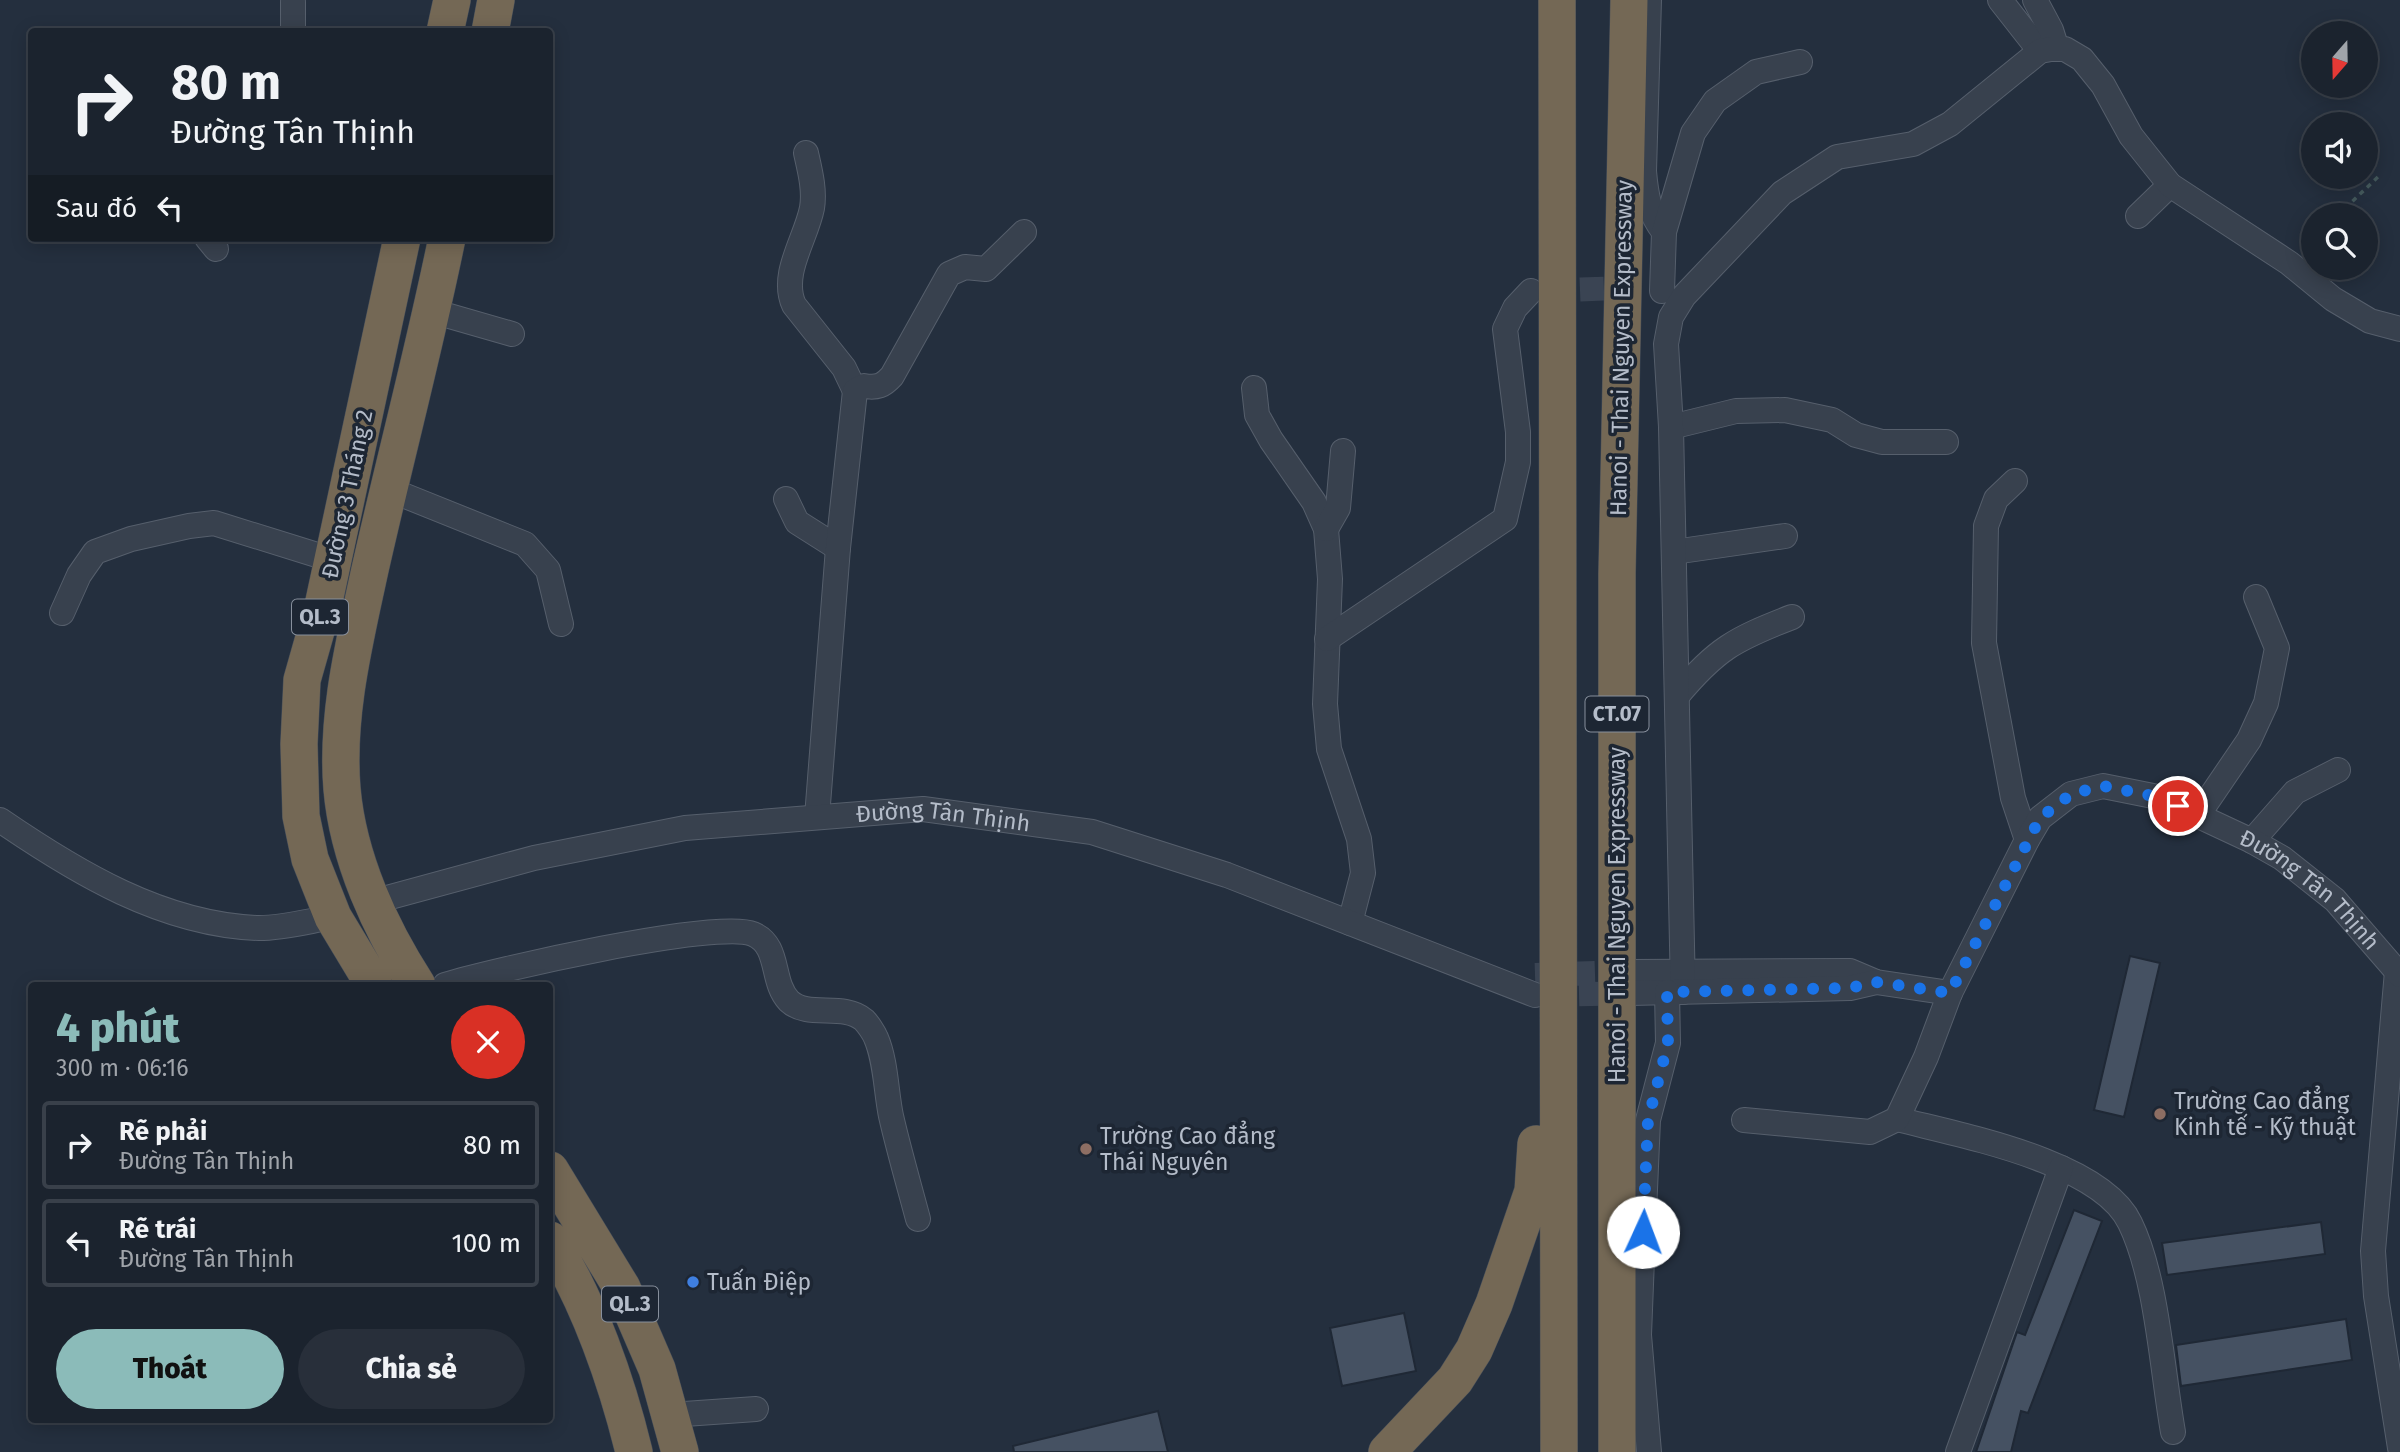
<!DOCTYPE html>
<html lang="vi">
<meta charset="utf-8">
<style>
:root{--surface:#1b232e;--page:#282f3a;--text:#f1f3f6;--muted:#a0a4aa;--line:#39404a;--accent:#8bbbb9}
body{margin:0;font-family:"Fira Sans",sans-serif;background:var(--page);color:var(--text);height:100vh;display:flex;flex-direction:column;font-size:26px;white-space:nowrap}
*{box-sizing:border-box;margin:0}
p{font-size:23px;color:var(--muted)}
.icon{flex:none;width:38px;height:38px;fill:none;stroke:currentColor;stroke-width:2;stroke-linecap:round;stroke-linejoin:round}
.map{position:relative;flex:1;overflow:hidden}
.panel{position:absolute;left:28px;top:982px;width:525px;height:441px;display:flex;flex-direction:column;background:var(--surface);border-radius:7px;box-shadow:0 4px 18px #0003,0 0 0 2px var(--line)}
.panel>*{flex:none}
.banner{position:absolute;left:28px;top:28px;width:525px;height:214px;border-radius:7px;box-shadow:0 4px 18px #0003,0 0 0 2px var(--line);background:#1b232e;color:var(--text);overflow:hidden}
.needle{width:46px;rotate:200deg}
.buttons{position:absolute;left:2301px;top:21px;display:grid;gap:14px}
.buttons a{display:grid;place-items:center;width:77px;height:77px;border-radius:50%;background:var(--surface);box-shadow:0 4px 18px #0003,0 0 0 2px var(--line);font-size:35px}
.pin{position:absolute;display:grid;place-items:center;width:60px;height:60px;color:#fff;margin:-30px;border:4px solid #fff;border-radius:50%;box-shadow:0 2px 7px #0007}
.me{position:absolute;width:77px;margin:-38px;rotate:2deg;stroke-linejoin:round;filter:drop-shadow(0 0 5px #0008)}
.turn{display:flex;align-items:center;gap:24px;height:147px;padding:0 28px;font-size:32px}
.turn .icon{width:91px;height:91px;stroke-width:2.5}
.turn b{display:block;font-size:49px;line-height:60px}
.then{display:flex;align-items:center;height:66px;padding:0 28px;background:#0003;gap:14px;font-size:26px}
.round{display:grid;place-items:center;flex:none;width:74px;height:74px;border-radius:37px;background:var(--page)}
.summary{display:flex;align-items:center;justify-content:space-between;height:119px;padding:0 28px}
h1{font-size:42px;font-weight:800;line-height:52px;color:var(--accent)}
.cta{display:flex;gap:14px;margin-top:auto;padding:14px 28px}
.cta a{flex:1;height:80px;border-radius:42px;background:var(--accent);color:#111;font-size:28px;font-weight:800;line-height:80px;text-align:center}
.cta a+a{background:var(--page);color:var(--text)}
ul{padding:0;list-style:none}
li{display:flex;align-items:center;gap:21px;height:88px;margin:0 14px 10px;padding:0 14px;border:4px solid var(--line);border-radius:7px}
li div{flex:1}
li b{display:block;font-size:26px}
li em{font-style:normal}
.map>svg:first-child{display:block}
.building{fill:#455162;stroke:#1f2835;stroke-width:2}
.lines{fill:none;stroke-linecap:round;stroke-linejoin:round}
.minor-tunnel{stroke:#3a4453;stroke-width:24;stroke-dasharray:24 12;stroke-linecap:butt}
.minor-casing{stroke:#565f6c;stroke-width:26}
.highway-casing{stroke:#434c59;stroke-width:38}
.path{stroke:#44595c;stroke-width:3.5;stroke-dasharray:5 5;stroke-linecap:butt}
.minor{stroke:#38414e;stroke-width:24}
.highway{stroke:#746855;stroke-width:37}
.route{stroke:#1a73e8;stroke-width:12;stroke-dasharray:0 21.6}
.education-dot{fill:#8d6e63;stroke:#1d2633;stroke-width:2.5}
.shop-dot{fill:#3f7fe0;stroke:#1d2633;stroke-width:2.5}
.labels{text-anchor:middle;stroke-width:7;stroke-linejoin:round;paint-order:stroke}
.shield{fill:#1d2633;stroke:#878f9c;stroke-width:2}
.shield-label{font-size:21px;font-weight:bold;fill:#b4bcc9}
.street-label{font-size:23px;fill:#b4bcc9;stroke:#1d2633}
.poi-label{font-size:23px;fill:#b4bcc9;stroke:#1d2633;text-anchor:start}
</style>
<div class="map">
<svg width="2400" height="1452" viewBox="0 0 2400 1452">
<rect width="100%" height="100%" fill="#242f3e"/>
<path class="building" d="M2130,956L2160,963L2124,1117L2094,1110Z
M2074,1210L2102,1221L2028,1413L2021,1411L2011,1452H1976L2017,1332L2025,1335Z
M2321,1222L2325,1254L2167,1275L2162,1243Z
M1404,1313L1416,1371L1342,1386L1330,1328Z
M2346,1319L2352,1360L2181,1386L2176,1345Z
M1158,1411L1168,1452H1014L1013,1446Z"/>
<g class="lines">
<path class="minor-tunnel" d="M1544,291L1645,287
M1535,975L1630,972
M1543,995L1631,993"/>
<defs>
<g id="minor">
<path d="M1649,0L1644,171C1646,195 1649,213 1664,232"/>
<path d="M2000,0L2040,51"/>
<path d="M2035,0L2051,30L2057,49"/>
<path d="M293,2V32"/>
<path d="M806,153C810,171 815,190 812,208C806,239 780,274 794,305L844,368L855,391"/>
<path d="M2138,216L2170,185"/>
<path d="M207,238L216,249"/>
<path d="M1662,291L1664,232L1693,133L1715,101L1756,72L1800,62"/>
<path d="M432,311L512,334"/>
<path d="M1254,388L1257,415L1271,440L1314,502L1326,529L1330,579L1325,704L1329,749L1359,839L1363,873L1350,923"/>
<path d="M1671,427L1736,411L1785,410L1832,420L1856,435L1882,442H1946"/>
<path d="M2015,481L1996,499L1986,526L1984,643L2013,798L2027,840"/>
<path d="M388,489L525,544L548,570L561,624"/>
<path d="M786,499L797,522L838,548"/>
<path d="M1326,529L1338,508L1343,451"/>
<path d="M1674,552L1785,536"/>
<path d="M62,613L79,575L95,552L131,539L189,526L214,523L333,560"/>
<path d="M1327,639L1505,519L1518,462V432L1505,329L1515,308L1531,291"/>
<path d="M1677,696C1716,649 1735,639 1792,617"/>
<path d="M2198,815L2249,740L2266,703L2277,648L2256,597"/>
<path d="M817,817L838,548L855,391L864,386C877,388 883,386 892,376L949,274L965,267L986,269L1024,232"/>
<path d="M0,820C76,872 163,925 259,928C283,928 309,921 333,917"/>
<path d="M2252,841L2295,792L2338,770"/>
<path id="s1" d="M372,902L534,858L685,828L923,809L1092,832L1227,875L1535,995"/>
<path d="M2397,971L2373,1251L2376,1296L2400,1448"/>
<path d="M1631,972L1850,971L1876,982L1950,993"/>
<path d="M445,985C491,971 717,919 753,934C781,946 770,981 789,1001C808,1019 843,1002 864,1020C868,1024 874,1033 876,1038C886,1061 886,1092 891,1116C899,1151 909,1185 918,1219"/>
<path d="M1683,992L1671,427L1666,344L1671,317L1684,296L1782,193L1837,157L1913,144L1950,124L2040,51L2051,49H2065L2082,59L2103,85L2131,136L2170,185L2289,263L2333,299L2370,321L2400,329"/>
<path d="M1631,993L1850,988L1876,982"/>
<path d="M1897,1119C1958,1135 2101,1161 2130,1223C2157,1278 2162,1370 2173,1432"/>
<path id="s2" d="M1744,1120L1870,1132L1897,1119L1926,1057L1950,993L2027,840L2040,818L2071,794L2103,786L2158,797L2252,841L2282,858L2335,900L2400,975"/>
<path d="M670,1415L756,1409"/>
<path d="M1649,1452L1639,1335L1642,1259L1648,1120L1668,1043L1667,992"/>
<path d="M1958,1452L2061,1168"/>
</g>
<path id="highway" d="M1557,0L1559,1452
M445,32L452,0
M490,32L496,0
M374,985L333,917L310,859L301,816L299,744L302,680L323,606L402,238
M417,985C380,928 348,858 342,789C336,716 354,644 369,574C394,462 424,351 447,238
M550,1170L622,1288L657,1369L680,1452
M550,1240C589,1301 617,1382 634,1452
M1387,1452L1455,1380L1474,1350L1494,1304L1533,1191L1536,1144
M1617,1452V574L1629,0"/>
</defs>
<use href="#minor" class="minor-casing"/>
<use href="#highway" class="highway-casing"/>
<path class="path" d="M2338,215L2379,176
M2303,249L2314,239"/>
<use href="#minor" class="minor"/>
<use href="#highway" class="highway"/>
</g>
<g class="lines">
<path class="route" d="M1643,1232L1648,1120L1668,1043L1667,992L1850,988L1876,982L1950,993L2040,818L2071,794L2103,786L2158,797L2178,806"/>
</g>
<g class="education-dot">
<circle cx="2160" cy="1114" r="7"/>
<circle cx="1086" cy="1149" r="7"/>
</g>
<circle class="shop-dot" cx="693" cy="1282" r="7"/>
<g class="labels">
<g class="shield">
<rect x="292" y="599.5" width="56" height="35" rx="5"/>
<rect x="1585.5" y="696.5" width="63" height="35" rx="5"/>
<rect x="602" y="1286.5" width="56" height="35" rx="5"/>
</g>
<g class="shield-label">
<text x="320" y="624">QL.3</text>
<text x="1617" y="721">CT.07</text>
<text x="630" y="1311">QL.3</text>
</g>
<g class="street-label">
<text transform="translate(1621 348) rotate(-89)" y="8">Hanoi - Thai Nguyen Expressway</text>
<text transform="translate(347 494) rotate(-78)" y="8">Đường 3 Tháng 2</text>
<text dy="8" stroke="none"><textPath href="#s1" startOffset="581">Đường Tân Thịnh</textPath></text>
<text dy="8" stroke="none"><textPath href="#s2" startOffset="798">Đường Tân Thịnh</textPath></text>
<text transform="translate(1617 915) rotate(-90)" y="8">Hanoi - Thai Nguyen Expressway</text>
</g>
<g class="poi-label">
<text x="2174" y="1109">Trường Cao đẳng<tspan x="2174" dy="26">Kinh tế - Kỹ thuật</tspan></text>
<text x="1100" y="1144">Trường Cao đẳng<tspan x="1100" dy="26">Thái Nguyên</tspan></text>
<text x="707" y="1290">Tuấn Điệp</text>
</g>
</g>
</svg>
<div class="buttons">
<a><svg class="needle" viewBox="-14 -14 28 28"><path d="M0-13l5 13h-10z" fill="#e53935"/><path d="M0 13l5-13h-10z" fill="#a0a4aa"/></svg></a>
<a><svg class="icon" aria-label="sound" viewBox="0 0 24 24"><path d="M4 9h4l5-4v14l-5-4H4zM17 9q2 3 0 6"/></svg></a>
<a><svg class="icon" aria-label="search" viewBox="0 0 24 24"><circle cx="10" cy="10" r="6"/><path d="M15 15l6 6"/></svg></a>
</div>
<div class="pin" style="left:2178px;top:806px;background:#d93025"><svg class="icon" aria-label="arrive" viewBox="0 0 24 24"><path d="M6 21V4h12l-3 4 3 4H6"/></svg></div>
<svg class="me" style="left:1643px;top:1232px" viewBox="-20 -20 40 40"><circle r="19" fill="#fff"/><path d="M0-13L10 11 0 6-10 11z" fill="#1a73e8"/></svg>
<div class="banner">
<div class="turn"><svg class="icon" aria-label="right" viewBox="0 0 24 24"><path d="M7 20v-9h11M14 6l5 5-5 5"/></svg><div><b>80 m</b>Đường Tân Thịnh</div></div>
<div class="then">Sau đó<svg class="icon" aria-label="left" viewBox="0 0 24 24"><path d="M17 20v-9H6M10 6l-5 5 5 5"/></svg></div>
</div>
<section class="panel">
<div class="summary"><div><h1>4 phút</h1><p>300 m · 06:16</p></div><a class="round" style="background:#d93025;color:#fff"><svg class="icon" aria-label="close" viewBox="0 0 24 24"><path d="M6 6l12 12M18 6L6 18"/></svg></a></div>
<ul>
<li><svg class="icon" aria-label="right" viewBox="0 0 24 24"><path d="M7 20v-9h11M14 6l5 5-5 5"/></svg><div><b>Rẽ phải</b><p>Đường Tân Thịnh</p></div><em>80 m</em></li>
<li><svg class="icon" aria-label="left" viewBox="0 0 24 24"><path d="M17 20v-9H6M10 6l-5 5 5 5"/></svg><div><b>Rẽ trái</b><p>Đường Tân Thịnh</p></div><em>100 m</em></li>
</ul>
<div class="cta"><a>Thoát</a><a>Chia sẻ</a></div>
</section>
</div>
